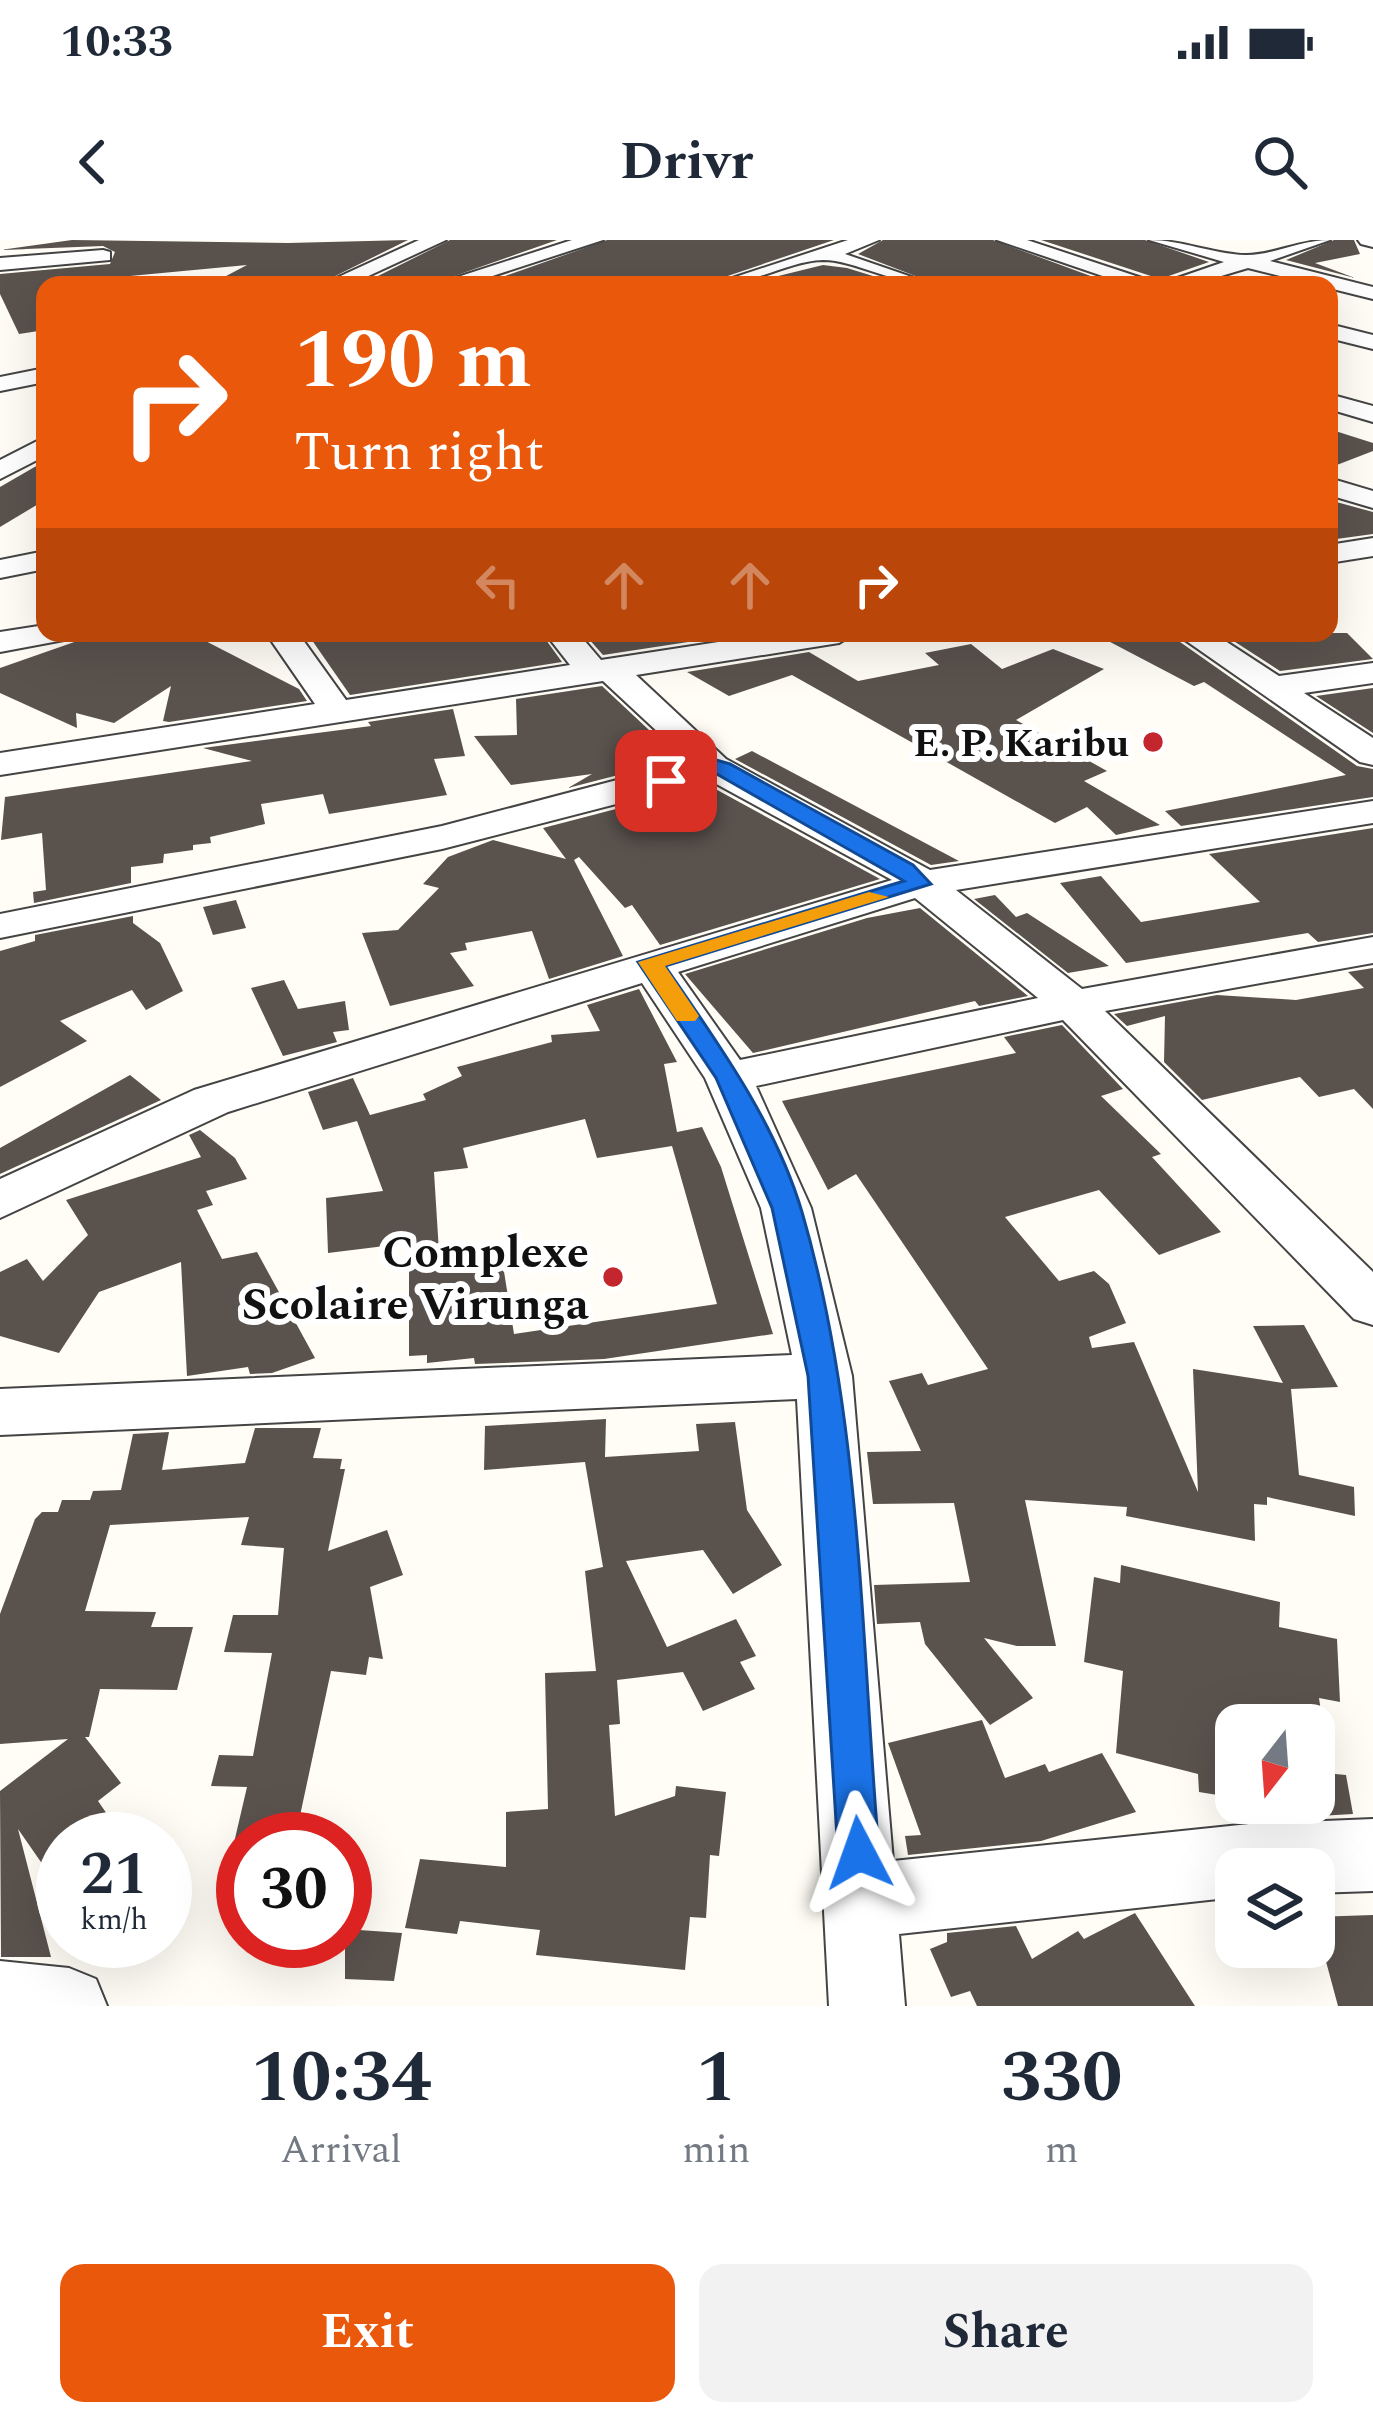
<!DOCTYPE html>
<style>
:root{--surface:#fff;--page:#f2f2f3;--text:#1f2937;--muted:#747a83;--accent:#ea580c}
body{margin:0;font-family:Spectral,serif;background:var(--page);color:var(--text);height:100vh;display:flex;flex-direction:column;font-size:45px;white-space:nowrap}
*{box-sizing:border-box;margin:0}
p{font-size:39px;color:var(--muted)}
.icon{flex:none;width:66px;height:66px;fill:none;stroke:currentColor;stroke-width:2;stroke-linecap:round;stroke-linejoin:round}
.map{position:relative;height:1766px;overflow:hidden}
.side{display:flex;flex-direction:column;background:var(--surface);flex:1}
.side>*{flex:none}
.hud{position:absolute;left:36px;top:36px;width:1302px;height:366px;border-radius:24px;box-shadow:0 12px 48px #0002;background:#ea580c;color:#fff;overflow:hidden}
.needle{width:78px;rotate:197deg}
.tools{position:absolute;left:1215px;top:1464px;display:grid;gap:24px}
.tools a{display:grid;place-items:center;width:120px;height:120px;border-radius:24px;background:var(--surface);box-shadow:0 12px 48px #0002;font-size:60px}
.speed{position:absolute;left:36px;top:1572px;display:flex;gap:24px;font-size:60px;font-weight:700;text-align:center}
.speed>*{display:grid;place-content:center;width:156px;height:156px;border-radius:50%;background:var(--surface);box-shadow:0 12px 48px #0002;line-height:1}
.speed small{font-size:30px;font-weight:400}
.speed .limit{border:18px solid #d22;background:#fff;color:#111}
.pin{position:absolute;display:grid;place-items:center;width:102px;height:102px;color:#fff;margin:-51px;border-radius:24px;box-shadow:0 6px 18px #0006}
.me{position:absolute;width:132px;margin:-66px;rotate:356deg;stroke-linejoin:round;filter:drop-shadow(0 0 9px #0008)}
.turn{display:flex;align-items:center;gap:42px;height:252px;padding:0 60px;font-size:54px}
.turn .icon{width:156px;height:156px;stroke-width:2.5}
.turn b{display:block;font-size:84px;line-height:102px}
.lanes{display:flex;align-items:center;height:114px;padding:0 60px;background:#0003;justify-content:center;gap:60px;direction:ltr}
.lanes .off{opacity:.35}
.eta{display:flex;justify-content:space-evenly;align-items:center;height:204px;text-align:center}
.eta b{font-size:72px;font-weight:700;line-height:84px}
.button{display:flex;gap:24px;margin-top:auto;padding:24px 60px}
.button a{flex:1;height:138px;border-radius:24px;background:var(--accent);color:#fff;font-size:48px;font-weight:700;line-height:138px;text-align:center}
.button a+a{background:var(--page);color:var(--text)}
.status{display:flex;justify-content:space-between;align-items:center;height:84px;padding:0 60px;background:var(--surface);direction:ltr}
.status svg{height:33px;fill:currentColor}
header{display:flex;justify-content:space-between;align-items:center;height:156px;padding:0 60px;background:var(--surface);font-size:54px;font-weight:700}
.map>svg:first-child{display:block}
.building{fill:#5a524d;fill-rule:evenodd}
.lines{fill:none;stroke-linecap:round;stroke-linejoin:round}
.minor-casing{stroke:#444;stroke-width:4}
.minor{fill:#fff;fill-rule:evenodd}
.route{fill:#1a73e8;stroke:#114b97;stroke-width:3}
.slow{fill:#f59e0b}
.poi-dot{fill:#c4262e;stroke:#fff;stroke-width:4.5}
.labels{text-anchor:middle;stroke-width:12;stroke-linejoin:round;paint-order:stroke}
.far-poi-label{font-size:39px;font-weight:bold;fill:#111;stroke:#fff;text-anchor:end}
.poi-label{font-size:45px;font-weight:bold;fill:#111;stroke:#fff;text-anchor:end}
</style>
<div class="status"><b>10:33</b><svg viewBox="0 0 49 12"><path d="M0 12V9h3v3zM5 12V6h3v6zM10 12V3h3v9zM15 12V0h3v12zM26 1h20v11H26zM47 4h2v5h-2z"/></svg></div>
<header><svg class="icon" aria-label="back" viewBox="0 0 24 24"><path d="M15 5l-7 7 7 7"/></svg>Drivr<svg class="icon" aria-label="search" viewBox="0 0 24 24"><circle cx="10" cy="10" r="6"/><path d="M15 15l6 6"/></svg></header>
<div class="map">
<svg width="1373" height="1766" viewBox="0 0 1373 1766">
<rect width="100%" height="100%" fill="#fffdf5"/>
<path class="building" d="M72,0L288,3L408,0L317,45H209L247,25L45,44V90L19,94L0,54V34L110,24L115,12L103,6L0,10Z
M450,0H557L429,45H360Z
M607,0H834L701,45L674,38L673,45H480Z
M883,0H993L1115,45H939L858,14Z
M1041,0H1145L1209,22L1160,39Z
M1334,0H1354L1360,14L1315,23L1355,38L1286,20Z
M823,25L847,28L902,45L758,41Z
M1329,189L1373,203V211L1329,228Z
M45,221V260L0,287V247Z
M1329,260L1373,272V294L1329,300Z
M100,393H190L299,449L307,461L169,482L163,481L171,446L114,483L76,473L77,488L0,453V428Z
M307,393H541L562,422L350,455Z
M615,393H671L672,402L747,393L603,415L588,398Z
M1093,393H1163L1180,402L1357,526L1373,529V557L1181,586L1165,571L1346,535L1204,442L1194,446Z
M1252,393H1347L1373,419L1280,431L1229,398Z
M971,404L1002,429L1053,409L1104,429L1016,480L1107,531L1084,541L1160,585L1116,595L1087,567L1055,583L792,435L729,456L687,432L809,412L858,441L939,425L925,413Z
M602,446L680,519L568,548L592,534L511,545L474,496L517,495L516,459Z
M1373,448V493L1316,456Z
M453,469L465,516L434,519L447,555L329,574L323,554L261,564L265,584L210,597L211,603L193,605V610L164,614L163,623L131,627V643L34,663L33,652L46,650L42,593L1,600L5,557L252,521L203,508L371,486L368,482Z
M752,511L959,621L931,625L735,519Z
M708,545L880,639L660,705L632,665L625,668L579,617L574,620L623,716L549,739L532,691L465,703L467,710L450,713L474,746L390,766L362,693L398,690L439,648L423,644L448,617L493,600L566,619L543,588Z
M1373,588V693L1318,702L1308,693L1126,723L1060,643L1101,636L1141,682L1260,662L1209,614Z
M995,655L1016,677L1027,673L1109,726L1068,733L974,659Z
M236,660L246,688L213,695L203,667Z
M920,668L1028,756L979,766L975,761L753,813L685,734L867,678Z
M133,676V683L160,703L183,751L146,770L132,750L60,781L87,801L0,847V711L35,701V695Z
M1373,728V869L1354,849L1319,857L1300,837L1202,860L1164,822L1165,776L1127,786L1114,774L1217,755L1296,760L1364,748L1348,732Z
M284,740L298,769L345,761L349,790L333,792L337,802L283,816L251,748Z
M639,749L677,822L664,824L677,892L702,887L721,927L773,1094L604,1119L475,1124L474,1118L427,1123V1115L409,1116V1003L328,1013L326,958L383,951L357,881L323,890L308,852L353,838L370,875L426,860L423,854L462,836L457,827L552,802L551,795L600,791L587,765ZM585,879L597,918L672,906L717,1064L514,1094L502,1019L440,1028L434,932L468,928L463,908Z
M1062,785L1123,849L1101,856L1161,914L1152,917L1221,992L1159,1015L1099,950L1005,977L1059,1041L1094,1031L1109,1044L1126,1083L1089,1097L1092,1108L1134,1102L1198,1252L1193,1129L1283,1143L1253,1086L1304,1085L1338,1147L1291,1149L1299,1235L1354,1247L1355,1276L1267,1257V1265L1254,1264L1255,1301L1126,1276L1127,1267L1025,1260L1056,1406H1017L984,1398L1033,1458L990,1485L925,1404L920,1382L877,1384L874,1345L970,1342L954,1263L873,1264L867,1212L921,1211L889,1141L922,1133L928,1145L988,1129L856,934L828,950L782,861L1016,813L1004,797Z
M130,835L161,860L0,934V908Z
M200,890L235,918L247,939L206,951L213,965L197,970L222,1019L257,1012L315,1118L272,1133L250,1134L248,1127L187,1136L181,1022L99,1052L59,1113L0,1096V1032L27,1019L43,1041L88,995L66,960L201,917L189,895Z
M606,1179L605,1217L699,1211L696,1184L735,1182L747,1270L782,1325L733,1354L703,1310L626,1321L667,1407L736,1379L756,1416L740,1422L755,1449L703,1471L683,1432L617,1440L620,1484L609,1485L615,1576L675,1556L676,1546L726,1552L719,1616L710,1615L706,1678L690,1677L685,1730L536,1715L540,1690L460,1681L457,1694L405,1688L420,1619L506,1627V1572L548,1569L545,1433L596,1431L585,1331L603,1327L585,1222L484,1230L485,1186Z
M255,1188H321L313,1218L342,1219L340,1229H345L328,1311L387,1290L403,1335L370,1347L383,1419L369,1417L366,1435L331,1431L295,1599H243V1609L230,1620L247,1547L211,1546L219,1515L253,1516L272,1413L224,1412L233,1375H278L284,1308L241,1305L249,1277L110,1285L85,1371L156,1372L151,1387H193L177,1450L100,1449L89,1497H85L121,1543L98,1561L107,1574L76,1599H63V1609L43,1625L18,1589L51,1717H1L0,1551L68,1499L0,1504V1374L35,1279L42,1272H58L62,1260H90L93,1251L121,1250L133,1194L169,1192L162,1230L245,1223Z
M1121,1325L1280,1362L1279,1387L1337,1399L1340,1462L1319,1458L1323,1485H1236V1558L1199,1552L1198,1534L1116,1513L1123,1431L1084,1422L1094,1337L1120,1343Z
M982,1480L1005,1538L1045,1524L1049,1532L1102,1513L1136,1572L1041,1601L908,1615L905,1596L921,1595L888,1503Z
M1314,1532L1346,1535L1353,1574L1231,1581L1232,1563H1314Z
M1135,1673L1195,1766H977L970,1751L951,1757L930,1709L947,1702V1693L1016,1686L1032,1719L1078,1691L1084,1699Z
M1373,1675V1766H1338L1314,1677Z
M345,1689L402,1693L394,1741L345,1739Z"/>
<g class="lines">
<defs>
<path id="minor" d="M419,0H446L349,45H321Z
M572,0H603L465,45H433Z
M848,0H879L845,14L935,45C894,45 855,20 823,20C788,21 754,45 711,45Z
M997,0H1027L1160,44L1224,22L1149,0C1182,0 1213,14 1245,15C1270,16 1300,0 1330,0L1270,21L1373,47V59L1248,28L1191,45H1129Z
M1358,0H1373V7L1361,4Z
M103,10L110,12V20L0,30V18Z
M1329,84L1373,95V109L1329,98Z
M45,128V142L0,151V137Z
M1329,154L1373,166V182L1329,169Z
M45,197V216L0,239V220Z
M1329,238L1373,251V268L1329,255Z
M1373,298V316L1329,323V305Z
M45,311V329L0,338V320Z
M45,385V393H69L64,400L0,412V392Z
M266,393H298L346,460L570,425L545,393H578L601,420L777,393H855L839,403L636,435L726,519L930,630L1373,561V583L956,650L1082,749L1373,697V723L1105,771L1373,1032V1085L1354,1079L1063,780L756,846L811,968L852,1136L893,1621L1249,1584L1373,1579V1651L1314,1653V1629H1236V1657L899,1694L905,1766H829L797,1159L0,1195V1149L792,1115L761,968L705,838L642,743L228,872L0,978V939L194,850L892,640L709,540L442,609L0,698V674L442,586L689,521L603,441L0,535V513L315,464ZM915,658L1038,758L740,820L678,732Z
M1175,393H1213L1279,436L1373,423V443L1304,453L1373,498V525L1360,522Z
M0,1721L69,1728L96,1739L107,1766H0Z"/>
</defs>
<use href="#minor" class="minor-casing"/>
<use href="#minor" class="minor"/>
</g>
<path class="route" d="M709,518L730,524L913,625L931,644L665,726C717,802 775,881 802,972C862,1177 861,1401 879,1613L873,1627L859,1633L844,1627L838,1613L808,1136L772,968L716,838L638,722L904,641L715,533L666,547L655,541Z"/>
<path class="slow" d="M869,652L889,657L665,726L699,776L695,781H677L638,722Z"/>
<g class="poi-dot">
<circle cx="1153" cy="502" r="12"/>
<circle cx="613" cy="1037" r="12"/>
</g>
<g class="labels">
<g class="far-poi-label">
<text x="1129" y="516">E. P. Karibu</text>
</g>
<g class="poi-label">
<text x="589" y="1027">Complexe<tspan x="589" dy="52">Scolaire Virunga</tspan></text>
</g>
</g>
</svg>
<div class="tools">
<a><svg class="needle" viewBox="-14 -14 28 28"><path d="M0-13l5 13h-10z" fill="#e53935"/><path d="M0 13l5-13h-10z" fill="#747a83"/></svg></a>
<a><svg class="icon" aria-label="layers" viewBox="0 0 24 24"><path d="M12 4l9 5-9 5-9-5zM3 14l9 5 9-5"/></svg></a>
</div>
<div class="speed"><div>21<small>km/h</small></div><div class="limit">30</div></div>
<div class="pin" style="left:666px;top:541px;background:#d93025"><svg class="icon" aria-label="arrive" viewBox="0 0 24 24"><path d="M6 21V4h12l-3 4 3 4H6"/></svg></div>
<svg class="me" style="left:859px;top:1613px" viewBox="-20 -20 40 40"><path d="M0-17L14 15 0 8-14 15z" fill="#1a73e8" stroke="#fff" stroke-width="4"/></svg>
<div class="hud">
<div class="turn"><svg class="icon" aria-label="right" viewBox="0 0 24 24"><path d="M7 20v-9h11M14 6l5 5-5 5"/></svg><div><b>190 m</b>Turn right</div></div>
<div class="lanes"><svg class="icon off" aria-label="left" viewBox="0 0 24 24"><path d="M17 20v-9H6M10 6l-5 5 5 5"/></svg><svg class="icon off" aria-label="ahead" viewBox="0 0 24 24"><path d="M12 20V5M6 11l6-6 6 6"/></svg><svg class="icon off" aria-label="ahead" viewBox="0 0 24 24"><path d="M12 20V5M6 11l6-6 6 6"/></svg><svg class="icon" aria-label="right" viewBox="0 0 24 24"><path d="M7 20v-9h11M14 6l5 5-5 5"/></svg></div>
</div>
</div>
<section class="side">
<div class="eta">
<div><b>10:34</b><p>Arrival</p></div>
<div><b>1</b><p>min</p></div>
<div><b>330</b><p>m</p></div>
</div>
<div class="button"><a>Exit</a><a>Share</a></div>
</section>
